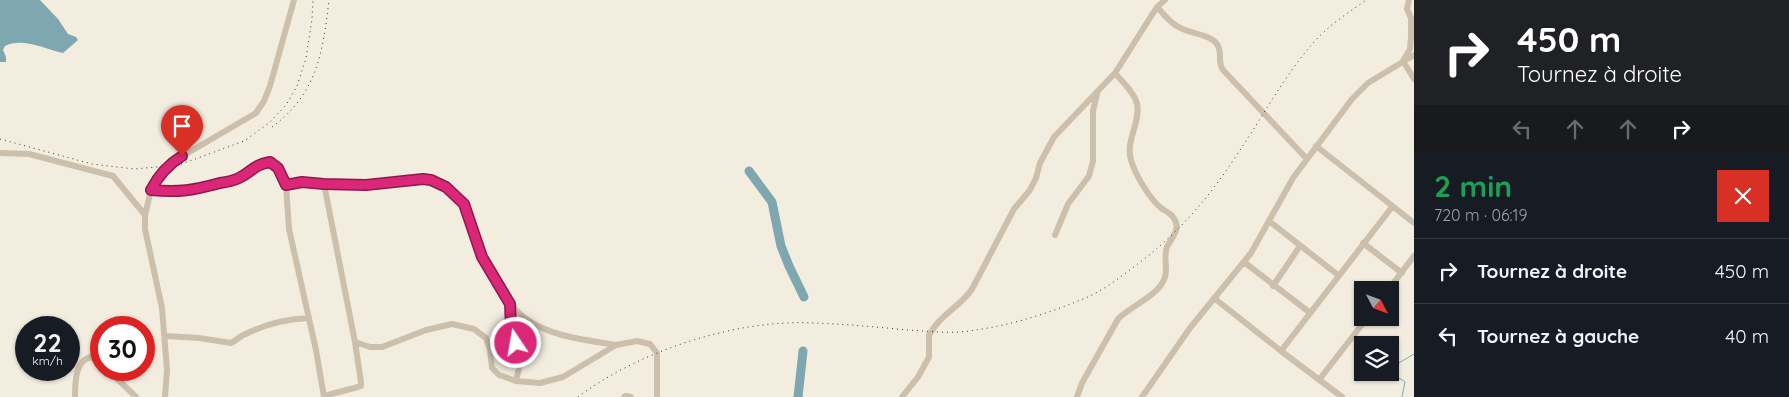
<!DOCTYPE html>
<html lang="fr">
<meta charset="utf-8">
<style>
:root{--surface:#171b24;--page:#20242c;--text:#f1f3f6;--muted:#9ea1a6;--line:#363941}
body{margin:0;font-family:Quicksand,sans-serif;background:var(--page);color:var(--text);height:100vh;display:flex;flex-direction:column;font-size:19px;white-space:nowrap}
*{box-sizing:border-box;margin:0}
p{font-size:16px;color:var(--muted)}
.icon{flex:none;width:28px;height:28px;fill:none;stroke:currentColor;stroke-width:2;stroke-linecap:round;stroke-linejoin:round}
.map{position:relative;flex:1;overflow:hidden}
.panel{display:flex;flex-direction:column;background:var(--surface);width:375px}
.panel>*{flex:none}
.top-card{background:#202124;color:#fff;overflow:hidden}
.needle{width:32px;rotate:131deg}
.tools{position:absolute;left:1354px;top:281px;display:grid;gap:10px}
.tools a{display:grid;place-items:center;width:45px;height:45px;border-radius:0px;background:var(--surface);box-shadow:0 1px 4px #0004;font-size:25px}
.speed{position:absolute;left:15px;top:316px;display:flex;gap:10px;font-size:25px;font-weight:700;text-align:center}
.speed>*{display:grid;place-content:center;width:65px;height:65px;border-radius:50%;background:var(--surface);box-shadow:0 1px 4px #0004;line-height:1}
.speed small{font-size:12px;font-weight:400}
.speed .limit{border:8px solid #d22;background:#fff;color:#111}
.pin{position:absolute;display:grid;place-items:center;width:42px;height:42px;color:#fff;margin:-51px -21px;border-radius:50% 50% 50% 0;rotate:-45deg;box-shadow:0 0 5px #0007}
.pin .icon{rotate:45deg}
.me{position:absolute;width:55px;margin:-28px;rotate:348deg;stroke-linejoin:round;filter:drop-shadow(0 0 4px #0008)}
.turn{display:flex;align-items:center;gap:18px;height:105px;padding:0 20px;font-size:22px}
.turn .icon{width:65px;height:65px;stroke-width:2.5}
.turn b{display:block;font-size:35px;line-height:42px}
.lanes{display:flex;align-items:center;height:48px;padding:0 20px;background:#0003;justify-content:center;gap:25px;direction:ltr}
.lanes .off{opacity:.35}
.round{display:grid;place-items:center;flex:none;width:52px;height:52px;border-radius:0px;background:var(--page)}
.overview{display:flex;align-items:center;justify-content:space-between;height:85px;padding:0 20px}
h1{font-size:30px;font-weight:700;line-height:38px;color:#1e9e55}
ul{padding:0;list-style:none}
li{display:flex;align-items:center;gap:15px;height:65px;padding:0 20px;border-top:1px solid var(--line)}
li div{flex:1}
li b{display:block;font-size:19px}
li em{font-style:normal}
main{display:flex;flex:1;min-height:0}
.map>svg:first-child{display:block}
.water{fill:#7fa7b0}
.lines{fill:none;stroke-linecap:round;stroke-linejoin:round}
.stream{stroke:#7fa7b0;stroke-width:1}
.river{stroke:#7fa7b0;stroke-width:9}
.minor{stroke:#ccbfab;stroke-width:6}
.rail{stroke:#3a322a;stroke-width:1;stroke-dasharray:1 4;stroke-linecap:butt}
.route-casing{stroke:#8e194d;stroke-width:12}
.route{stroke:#db2777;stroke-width:9}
</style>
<main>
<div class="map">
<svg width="1414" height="397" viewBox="0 0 1414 397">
<rect width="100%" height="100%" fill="#f3ede0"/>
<path class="water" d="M0,0H40L58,19L68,34L76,37L78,40L63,53C45,49 22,37 5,46L3,50L6,57V62H0Z"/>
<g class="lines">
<path class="stream" d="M1402,397L1405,382L1401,379L1392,377L1390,373L1392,367L1414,354"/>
<path class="river" d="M749,171L772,202L781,246L789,266L804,297
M798,397L803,351"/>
<path class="minor" d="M1409,0L1407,9L1411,18V37L1410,49L1403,61L1414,79
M1157,7C1165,16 1173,26 1185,30C1195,34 1210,35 1217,44C1223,52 1217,62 1223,70L1307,159
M1316,146L1414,223
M0,153L29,154L113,176L145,215
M324,184L355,342L361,382V386L358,387L324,396
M286,185C299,180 310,183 323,184C337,185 351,185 365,185C385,185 420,175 437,182C470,194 469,230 482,257C489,273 511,309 526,319C552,337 586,340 616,345
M151,190L178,192L202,189L232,181L241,177L258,164L270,162L278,168L286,185L289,229L316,350L324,397
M1269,221L1338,275
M1055,235L1068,204L1089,176L1093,161V111L1097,94
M1363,243L1402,273
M1244,262L1309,312
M1273,286L1300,246
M1388,290L1414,256
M1214,298L1281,351L1342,397
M510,304L511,327L516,343L519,368L516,381
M166,336L199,338L231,343C237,340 241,335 248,333C266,324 289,319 309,318
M355,342L370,347H382L426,330L452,324L474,329L486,338L490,349L492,368L499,375L516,381L540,383L563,377L616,345L637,341L650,344L657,353V397
M1281,351L1392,207
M108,370L136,397
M1319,380L1367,318
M75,397C75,383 75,359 92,357L101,363
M165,397L167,370L162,308L145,229V215L151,190L155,182L164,171L174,161L256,113L264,101L270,86L294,0
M624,397L626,396L631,397
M902,397L918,377L929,357V335L931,332C941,314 961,306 972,289L1014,209L1030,190L1036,178L1040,163L1054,137L1115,73L1157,7L1165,0
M1077,397L1082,383L1118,319C1132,305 1159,296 1165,277C1168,268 1163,256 1167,247C1172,237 1182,229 1173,217C1170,213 1165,211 1161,208C1149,198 1135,174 1131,160C1125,141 1141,122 1137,104C1135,93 1122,82 1115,73
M1142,397L1190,328L1251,253L1293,178L1352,99L1368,83L1414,55"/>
<path class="rail" d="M272,127C317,94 323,52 329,0
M0,139L92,164L134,169L179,165L244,141L269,123L286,105L297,86L306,58L312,19L313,0
M578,397C639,351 736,319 813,323C845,324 876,327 908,330C928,331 949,334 969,331C1008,326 1047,314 1083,299C1103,291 1122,276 1139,263C1177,234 1208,199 1234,159C1261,120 1283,77 1314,42C1329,25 1348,13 1366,0"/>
</g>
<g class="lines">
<defs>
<path id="route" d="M182,156C169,164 158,176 151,190C179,193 194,190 220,183C227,182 233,181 239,178C253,171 253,165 270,162L278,168L286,185L302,182L324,184L366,185L423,179L431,180L446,187L464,204L482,257L510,304L511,327L516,343"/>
</defs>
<use href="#route" class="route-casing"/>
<use href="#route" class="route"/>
</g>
</svg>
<div class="tools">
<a><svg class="needle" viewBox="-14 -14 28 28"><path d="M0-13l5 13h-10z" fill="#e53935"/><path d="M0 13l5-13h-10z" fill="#9ea1a6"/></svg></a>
<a><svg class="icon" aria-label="layers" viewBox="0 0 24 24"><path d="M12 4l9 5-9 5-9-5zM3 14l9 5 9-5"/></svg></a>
</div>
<div class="speed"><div>22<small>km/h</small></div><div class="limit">30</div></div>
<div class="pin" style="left:182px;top:156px;background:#d93025"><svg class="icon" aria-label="arrive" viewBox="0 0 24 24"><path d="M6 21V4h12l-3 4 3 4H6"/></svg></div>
<svg class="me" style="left:516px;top:343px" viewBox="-20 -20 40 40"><circle r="17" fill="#db2777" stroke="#fff" stroke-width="3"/><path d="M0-11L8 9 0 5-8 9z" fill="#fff"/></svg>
</div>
<section class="panel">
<div class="top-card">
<div class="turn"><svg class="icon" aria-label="right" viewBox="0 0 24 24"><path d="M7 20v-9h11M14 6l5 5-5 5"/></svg><div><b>450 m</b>Tournez à droite</div></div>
<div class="lanes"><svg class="icon off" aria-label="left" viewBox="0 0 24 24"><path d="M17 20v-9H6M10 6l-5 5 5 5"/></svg><svg class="icon off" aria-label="ahead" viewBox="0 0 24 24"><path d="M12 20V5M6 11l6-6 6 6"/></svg><svg class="icon off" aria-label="ahead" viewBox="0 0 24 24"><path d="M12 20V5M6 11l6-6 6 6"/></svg><svg class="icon" aria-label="right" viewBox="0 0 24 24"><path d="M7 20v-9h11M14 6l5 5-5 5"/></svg></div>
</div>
<div class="overview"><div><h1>2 min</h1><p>720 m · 06:19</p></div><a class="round" style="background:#d93025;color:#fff"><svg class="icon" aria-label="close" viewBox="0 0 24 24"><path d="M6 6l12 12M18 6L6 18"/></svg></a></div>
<ul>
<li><svg class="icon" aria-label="right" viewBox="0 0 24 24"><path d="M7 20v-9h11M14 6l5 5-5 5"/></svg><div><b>Tournez à droite</b></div><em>450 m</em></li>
<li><svg class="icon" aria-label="left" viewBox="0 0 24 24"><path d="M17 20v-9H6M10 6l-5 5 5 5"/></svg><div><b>Tournez à gauche</b></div><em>40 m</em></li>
</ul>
</section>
</main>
